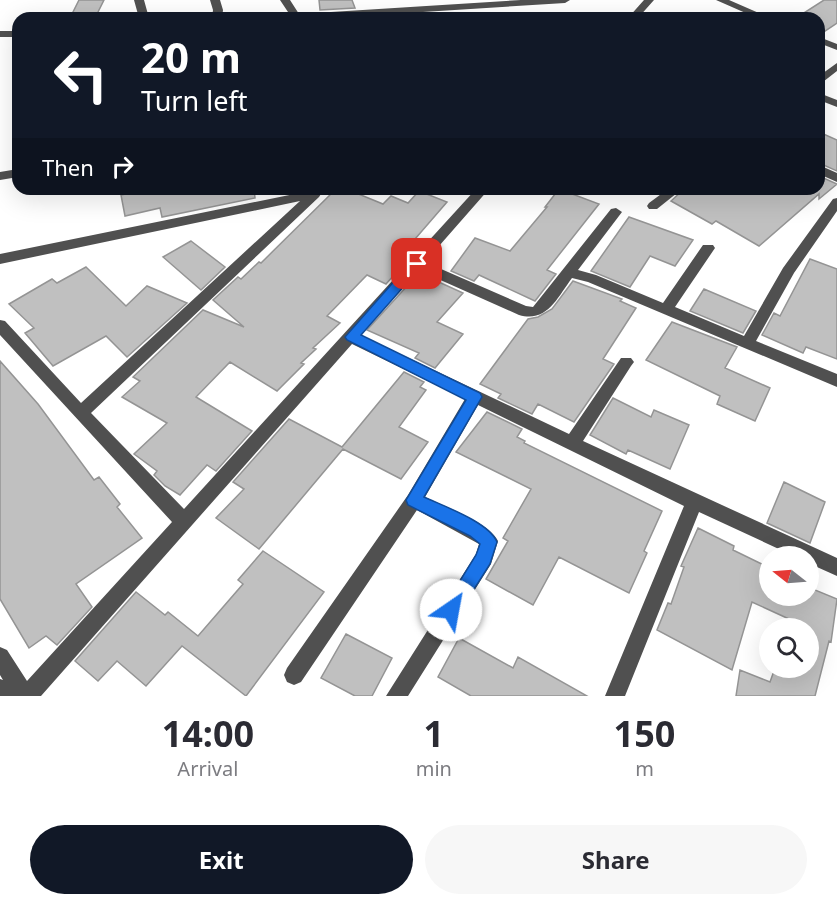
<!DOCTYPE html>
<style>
:root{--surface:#fff;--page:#f7f7f7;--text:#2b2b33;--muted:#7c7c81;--accent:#111827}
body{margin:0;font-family:"Noto Sans",sans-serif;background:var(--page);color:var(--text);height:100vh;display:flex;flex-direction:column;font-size:22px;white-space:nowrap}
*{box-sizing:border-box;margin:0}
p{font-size:20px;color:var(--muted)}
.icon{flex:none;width:33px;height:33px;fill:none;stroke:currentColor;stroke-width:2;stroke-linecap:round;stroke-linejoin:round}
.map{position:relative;height:696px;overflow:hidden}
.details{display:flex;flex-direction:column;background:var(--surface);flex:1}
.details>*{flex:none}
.top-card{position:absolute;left:12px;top:12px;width:813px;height:183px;border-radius:18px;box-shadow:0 6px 24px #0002;background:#111827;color:#fff;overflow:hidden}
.needle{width:39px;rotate:287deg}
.tools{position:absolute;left:759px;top:546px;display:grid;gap:12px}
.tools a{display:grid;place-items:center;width:60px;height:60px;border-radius:50%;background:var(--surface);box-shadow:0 6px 24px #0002;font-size:30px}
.pin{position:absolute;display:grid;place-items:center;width:51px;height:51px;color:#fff;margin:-26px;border-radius:12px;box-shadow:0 3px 9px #0006}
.me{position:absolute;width:66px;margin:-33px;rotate:33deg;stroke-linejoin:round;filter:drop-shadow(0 0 4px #0008)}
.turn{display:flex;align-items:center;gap:21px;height:126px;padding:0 30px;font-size:27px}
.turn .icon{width:78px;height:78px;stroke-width:2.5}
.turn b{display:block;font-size:42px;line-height:51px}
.then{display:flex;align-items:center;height:57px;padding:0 30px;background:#0003;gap:12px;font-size:22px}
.eta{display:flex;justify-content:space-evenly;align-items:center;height:102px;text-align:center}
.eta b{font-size:36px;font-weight:700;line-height:42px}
.action{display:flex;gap:12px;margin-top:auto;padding:12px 30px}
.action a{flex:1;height:69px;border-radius:36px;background:var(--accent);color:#fff;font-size:24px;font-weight:700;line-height:69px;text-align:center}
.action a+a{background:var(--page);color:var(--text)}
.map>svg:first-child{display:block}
.building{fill:#c0c0c0;stroke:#949494;stroke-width:1.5}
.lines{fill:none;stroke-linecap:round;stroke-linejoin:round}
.minor{fill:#505050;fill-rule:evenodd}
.route{fill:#1a73e8;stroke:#114b97;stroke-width:1.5}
</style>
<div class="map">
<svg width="837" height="696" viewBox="0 0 837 696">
<rect width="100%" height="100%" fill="#fff"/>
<path class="building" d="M79,0H104L95,18H70Z
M319,0H352L355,8L320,10Z
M824,0H837V23L819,35V18H796Z
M819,132L837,140V171L819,163Z
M819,176L837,184L819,199V194L759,246L716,221L712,224L671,201L684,189H819Z
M149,189H254L255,198L162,217L160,208L125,216L121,195Z
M336,189H356V193L383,204L391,196L408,203L419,191L447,202L396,261L403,265L386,284L367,275L327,316L340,323L313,348L316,349L301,363L304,364L277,391L230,362L196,397L252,431L216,471L207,465L180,495L165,486L154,475L157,471L134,454L167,423L122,397L140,381L133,377L203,310L244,327L213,300L238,277L241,279L259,262L261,263Z
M559,189L599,204L547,270L556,274L535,301L479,275L474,281L451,271L475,238L510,251L547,207H545Z
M629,217L693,240L675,266L650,256L630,287L591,271Z
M191,241L225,267L201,290L163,257Z
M810,259L837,269V359L806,347L803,353L762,335L774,313L780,316Z
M86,267L126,306L147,286L187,303L127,357L106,336L53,366L25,333L34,328L9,304L52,279L57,283Z
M419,273L463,293L437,322L463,334L435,368L415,358L419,353L367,330Z
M573,281L622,299L620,301L636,308L603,359L614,364L574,422L538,404L532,414L498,398L501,394L480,384L528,319L538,317L552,309Z
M704,289L756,311L743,333L690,311Z
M672,322L737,347L725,368L770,388L755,421L717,404L720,396L646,360Z
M0,361L38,404L94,480L99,477L120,504L117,507L142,538L76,584L92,607L57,645L46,636L29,648L0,599Z
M404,372L424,382L420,387L426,390L399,427L428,442L401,479L343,449L259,549L216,518L244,489L233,482L289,419L342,447Z
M613,398L651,417L654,410L689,425L670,469L628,450L626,454L590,435Z
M487,412L522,429L517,437L525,441L524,443L662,511L644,551L647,553L629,593L559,557L533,605L486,579L508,541L503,538L531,489L456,452Z
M784,482L825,502L810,543L767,523Z
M698,528L734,546L733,550L770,568V596H808V587L837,599L831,642L829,641L815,696H736L740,670L770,682L775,668H808V628H786L789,619L752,602L732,670L657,630L668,603L671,604L684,567L681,566Z
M263,551L324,592L246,696L182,646L146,686L117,661L98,681L75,661L136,592L165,615L168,612L198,636L243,584L238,580Z
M346,634L392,658L372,696H355L321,678Z
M459,638L513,668L518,657L587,696H471L438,677Z"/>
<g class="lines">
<path class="minor" d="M134,0H144L149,18H139Z
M210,0H220L223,10L222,18H212L213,10Z
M280,0H290L299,14L521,0H570L565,3L328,18H278L290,15Z
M644,0H654L638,18H628Z
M716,0H729L770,18H757Z
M0,31H18V37H0Z
M819,37L837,44V50L819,43Z
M837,63V71L819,85V76Z
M18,84V91L13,90V86Z
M819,93L837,100V107L819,100Z
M819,165L837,173V182L819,174Z
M18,169V177L0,180V172Z
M476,189H489L425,262L526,306L533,307L611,209L616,208L622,212L578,270L596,275L663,303L703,245H713L715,248L675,307L744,336L783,268L833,199L837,198V211L794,273L756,341L837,374V387L588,282L572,278C557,298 547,323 519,315L418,270L360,335L569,434L621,358H631L634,362L631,366L583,441L837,558V576L808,563V556H794L699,512L625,696H605L684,506L478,405L425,497C443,506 490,523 498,541L491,564L408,696H386L476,554L479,544L417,510L301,682L294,685L287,682L284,675L287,668L408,495L465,399L352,344L41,696H0V679L3,680L0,675V647L7,650L27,681L172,522L0,335V320L5,321L81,403L300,201L0,264V254L314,190L319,191L321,194L319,197L91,413L184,509Z
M668,189H682L657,209H649L647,206L649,203Z"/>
</g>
<path class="route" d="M417,260L421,261L423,264L421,267L361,335L480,393L482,397L424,497C443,506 489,522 497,542L490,564L457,616L451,618L445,616L442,610L476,555L480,544L470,536L408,505L406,500L466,400L347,340L345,337L412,261Z"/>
</svg>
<div class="tools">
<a><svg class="needle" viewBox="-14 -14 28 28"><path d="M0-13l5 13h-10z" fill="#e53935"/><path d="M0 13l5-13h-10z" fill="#7c7c81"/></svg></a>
<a><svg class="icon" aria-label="search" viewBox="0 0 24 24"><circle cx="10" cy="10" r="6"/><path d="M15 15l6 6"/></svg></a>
</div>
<div class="pin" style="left:417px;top:264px;background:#d93025"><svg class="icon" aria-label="arrive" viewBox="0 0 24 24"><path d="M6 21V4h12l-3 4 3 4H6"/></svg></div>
<svg class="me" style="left:451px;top:610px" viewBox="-20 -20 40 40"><circle r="19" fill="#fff"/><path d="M0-13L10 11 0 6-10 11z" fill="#1a73e8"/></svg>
<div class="top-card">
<div class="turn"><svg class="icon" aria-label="left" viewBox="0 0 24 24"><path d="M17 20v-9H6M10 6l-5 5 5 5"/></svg><div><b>20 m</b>Turn left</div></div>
<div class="then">Then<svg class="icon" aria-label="right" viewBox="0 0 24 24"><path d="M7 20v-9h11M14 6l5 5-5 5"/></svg></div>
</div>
</div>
<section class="details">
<div class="eta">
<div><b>14:00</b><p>Arrival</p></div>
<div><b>1</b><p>min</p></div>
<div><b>150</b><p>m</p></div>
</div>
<div class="action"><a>Exit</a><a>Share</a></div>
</section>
